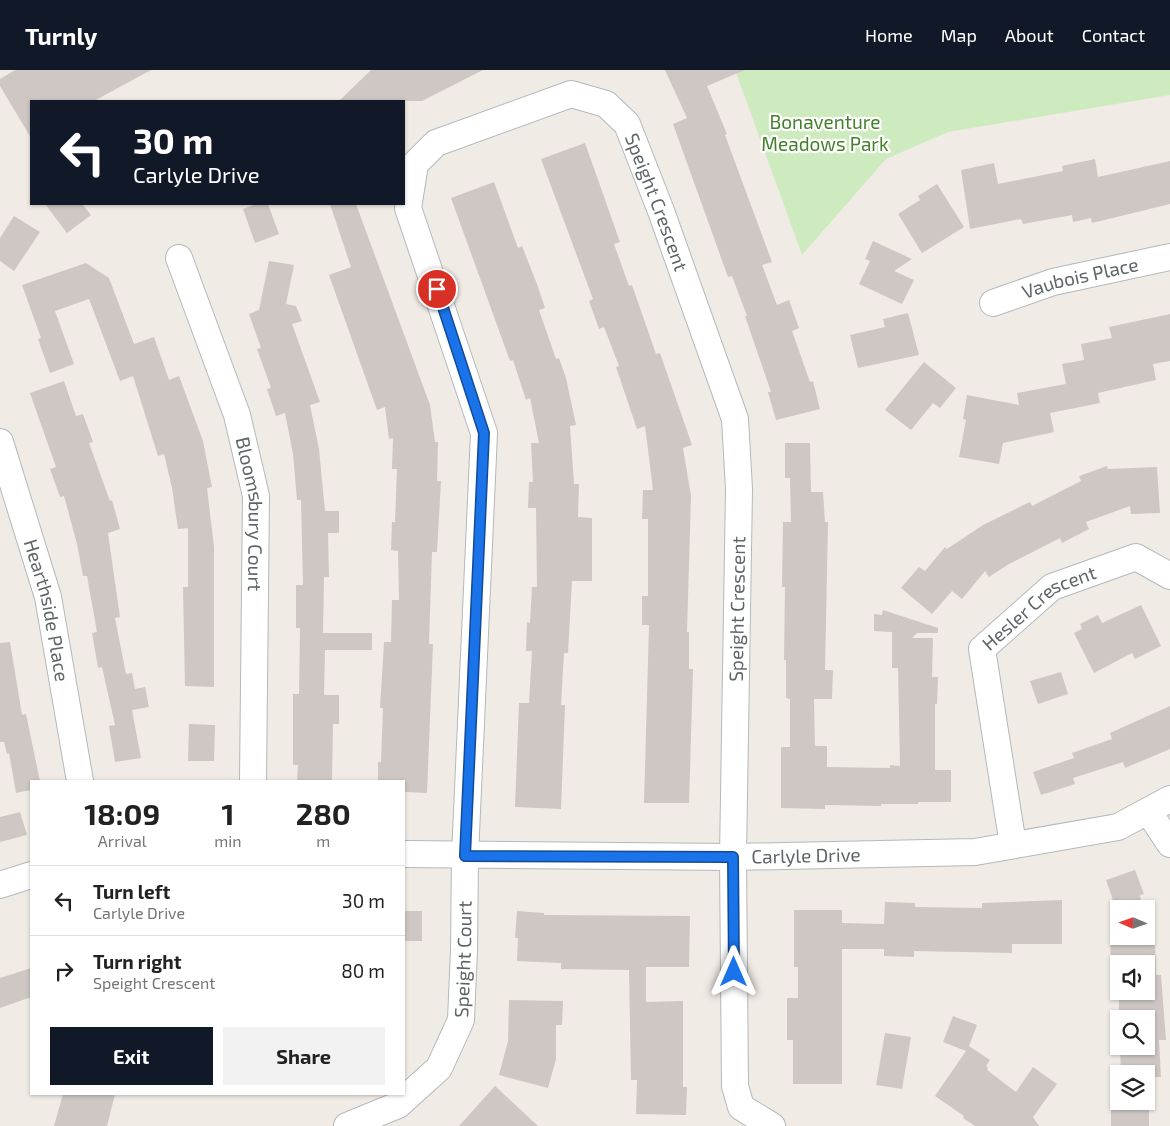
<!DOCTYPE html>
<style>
:root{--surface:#fff;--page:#f2f2f2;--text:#222;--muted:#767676;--line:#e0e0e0;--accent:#111827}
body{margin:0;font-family:"Exo 2",sans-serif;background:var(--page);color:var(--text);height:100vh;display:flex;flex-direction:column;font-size:19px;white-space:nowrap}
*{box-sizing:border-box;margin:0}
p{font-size:16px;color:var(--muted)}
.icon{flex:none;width:28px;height:28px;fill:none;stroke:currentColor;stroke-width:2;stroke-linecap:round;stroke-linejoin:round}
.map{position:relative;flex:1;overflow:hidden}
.panel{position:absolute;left:30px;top:710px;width:375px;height:315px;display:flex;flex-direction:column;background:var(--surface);border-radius:0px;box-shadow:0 1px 4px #0004}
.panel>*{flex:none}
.hud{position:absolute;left:30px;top:30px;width:375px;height:105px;border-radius:0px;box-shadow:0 1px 4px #0004;background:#111827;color:#fff;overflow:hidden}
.needle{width:32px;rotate:272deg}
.tools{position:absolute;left:1110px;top:830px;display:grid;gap:10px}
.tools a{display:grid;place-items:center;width:45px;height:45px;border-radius:0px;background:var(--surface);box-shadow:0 1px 4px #0004;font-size:25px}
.pin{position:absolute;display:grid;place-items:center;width:42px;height:42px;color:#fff;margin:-21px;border:2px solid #fff;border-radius:50%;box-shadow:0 1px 5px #0007}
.me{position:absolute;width:55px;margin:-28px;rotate:0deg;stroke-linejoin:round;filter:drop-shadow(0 0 4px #0008)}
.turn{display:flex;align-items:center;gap:18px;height:105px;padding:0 20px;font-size:22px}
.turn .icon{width:65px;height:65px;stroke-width:2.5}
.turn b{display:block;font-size:35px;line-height:42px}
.eta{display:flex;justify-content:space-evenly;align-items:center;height:85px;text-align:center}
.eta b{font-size:30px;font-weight:700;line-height:35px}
.primary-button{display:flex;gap:10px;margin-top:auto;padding:10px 20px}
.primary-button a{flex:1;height:58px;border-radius:0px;background:var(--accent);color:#fff;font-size:20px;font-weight:700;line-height:58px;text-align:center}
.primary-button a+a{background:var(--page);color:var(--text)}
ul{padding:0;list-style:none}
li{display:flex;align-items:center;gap:15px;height:70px;padding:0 20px;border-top:1px solid var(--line)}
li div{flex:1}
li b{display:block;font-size:19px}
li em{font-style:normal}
header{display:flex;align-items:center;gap:30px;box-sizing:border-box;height:70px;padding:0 25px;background:var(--accent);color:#fff}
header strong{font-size:24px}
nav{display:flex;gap:28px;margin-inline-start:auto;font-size:18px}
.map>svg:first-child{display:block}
.green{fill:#ceebc0}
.building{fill:#cec7c4}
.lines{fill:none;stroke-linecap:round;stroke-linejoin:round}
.minor-casing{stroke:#b3b9bb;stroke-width:28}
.minor{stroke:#fff;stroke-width:26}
.route-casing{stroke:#114b97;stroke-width:12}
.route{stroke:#1a73e8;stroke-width:9}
.labels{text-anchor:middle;stroke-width:4.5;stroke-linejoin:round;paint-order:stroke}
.park-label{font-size:19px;fill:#43802a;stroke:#fff}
.street-label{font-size:19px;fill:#5d6567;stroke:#fff}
</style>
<header>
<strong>Turnly</strong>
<nav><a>Home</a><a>Map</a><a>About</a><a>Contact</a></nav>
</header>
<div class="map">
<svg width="1170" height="1056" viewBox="0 0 1170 1056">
<rect width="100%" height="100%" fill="#f1ebe5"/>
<path class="green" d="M735,0H1170V25L948,62L886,89L802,185Z"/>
<path class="building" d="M15,0H151L94,31H31V68L0,16V9Z
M371,0H483L422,31H339Z
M665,0H745L707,16L727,64L725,65L772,192L762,195L777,235L789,230L799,258L792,261L810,312L813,311L820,339L776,350L768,322H771L745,246H747L732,206L728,207L673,54L687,48Z
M585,73L620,172L614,174L629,216L632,215L656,284L660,283L692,375L683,378L691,426L687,562H689V599H693L689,733H644L649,555H642V526H648V449H642L643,420H653L645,356L637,359L616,297L619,296L604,257L599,259L589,231L593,229L541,89Z
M1095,89L1098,107L1170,91V134L1092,153L1091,148L1073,152L1072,145L1023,154L1021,149L970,159L961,100L994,93L998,114L1063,101L1062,96Z
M494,112L518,178L522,176L537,214L545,238L539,240L556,289L559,288L566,308L576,355L570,356L574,414H579L578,447L592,448V511H572L568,583H564L561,635H565L561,739L515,737L519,633H529L532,581H526L527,552L530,553L532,517H537L536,438H528L529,412H533L531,373H539L530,328L526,330L513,290L510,291L451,128Z
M937,114L964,157L922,183L898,144L920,130L918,126Z
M45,134H82L91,145L67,163Z
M256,134H268L279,164L255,173L243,139Z
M330,134H356L430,335L435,372H438L437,411H441L437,482H432L429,574H433L427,723L404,722V711H378V692H381L383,638H380L384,572H391L392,530H399L398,481L391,480L392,452H395L397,399H392L393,368L389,369L385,337L377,340L329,205L351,197Z
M14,146L40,162L14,201L0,191V168Z
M873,171L912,189L894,201L914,210L902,234L859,214L870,191L865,189Z
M269,191L294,195L286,234L296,236L302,251L292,254L320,332L310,335L319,379L325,441H339V463H328L329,507H324L323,563H372V580H325L324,625H339V654H333L332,711H297L298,695H293V624H299L300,558H296V515H303L301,430H297L293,384L285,343L276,346L267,319L271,318L257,279L261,278L249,244L259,240Z
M86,193L109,208L134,274L154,267L169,310L179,306L203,371L212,417L207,418L214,477V617L185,616L183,517H188V458L178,459L172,418L164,384L158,386L133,306L120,311L89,229L55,241L74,294L50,303L38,269L41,268L22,215Z
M908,243L919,285L858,298L850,265L885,257L883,249Z
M1170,244V291L1153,294L1156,310L1098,323L1100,333L1050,343L1054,362L1003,373L999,394L959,387L966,350L963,349L967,325L1019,335L1017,323L1066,314L1062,294L1084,290L1081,274L1112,268L1109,257Z
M924,292L956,318L940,338L933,333L911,360L885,340Z
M64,311L76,346L83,344L93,372L89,373L110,431L112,430L120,459L108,463L120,547L115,548L126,604L132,603L135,619L145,617L149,637L132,640L141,688L115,692L109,656L115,655L102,597L98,598L92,563L97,562L87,506H83L77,474L64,426L60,427L50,399L56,397L30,323Z
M785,373H810L811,422H823L825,452H828L825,600H833L832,629H814L815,676H827V697L890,698V695L900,696L898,598H892V562L874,561V544L882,545L883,540L938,558V563H917L912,568H933L932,607H938L937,634H935V700H951V732H918V734H881V736L825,735V739L781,738V677H790V629L786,628V590H784L785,517H782L783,452H791L790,408H785Z
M1107,396L1108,399L1157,397L1160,443L1131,444L1130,436L1086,452L1089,459L1062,473L1060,468L1009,494L989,507L985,501L962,529L952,521L932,544L901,518L919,497L925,501L945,477L947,479L983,455L1030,432L1032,436L1081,411L1079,406Z
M1141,535L1161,576L1135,589L1132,583L1094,603L1074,563L1082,559L1080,554L1098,545L1102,553Z
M10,572L22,645L26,644L40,711H31V720L16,723L9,683L7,684L4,672H0V573Z
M1061,602L1068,624L1038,634L1030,611Z
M1170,636V679L1125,698L1123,692L1073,708L1075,714L1041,725L1033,702L1074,688L1072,683L1112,669L1110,663Z
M189,654L215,655L214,691H188Z
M20,742L27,765L0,772V747Z
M1135,800L1144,824L1140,825L1142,839H1119V866L1155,867L1156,905H1161L1166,970H1159L1161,1007H1149V1056H1111V1010H1119V1031H1146V1004H1121L1120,976H1146V949H1119V921H1146V894H1119V912L1118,900H1111L1110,869H1114L1110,837L1115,836L1106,810Z
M1062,830V874H1012V883L914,881V887L884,886V879H842V1014H793V970H787V928H798V897H794V840H842V853L884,854L885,832L915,833V837L982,838V833Z
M404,841H422V871H404Z
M517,841L544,843V845L690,846L689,897H646V932L683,931V1017H687L686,1045L636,1044L637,1010H631L629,900L561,899V893L517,891L518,868H515Z
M31,898V927L0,938V908Z
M509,930L563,931L562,955H556V989L548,1018L499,1005L508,971Z
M953,946L977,955L969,976L990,990L986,996L988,998L987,1000L1016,1022L1033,997L1057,1014L1033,1047L1039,1056H975L963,1048L964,1046L935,1026L966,981L943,972Z
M885,963L911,967L902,1019L876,1015Z
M495,1016L538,1056H459Z
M63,1024H115L107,1056H54Z"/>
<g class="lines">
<defs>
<g id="minor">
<path id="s1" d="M179,188L237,345L256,426L253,711"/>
<path id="s2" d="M993,233L1053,212L1170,187"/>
<path id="s3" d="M0,372L48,527L80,711"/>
<path d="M1148,741L1170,774"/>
<path id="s4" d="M1013,775L982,579L1052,517L1136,487L1170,506"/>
<path id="s5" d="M404,784L733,787L975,782L1118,757L1170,729"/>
<path d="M0,815L31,805"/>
<path id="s6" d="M347,1056L398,1035L439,998L461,950L464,880L465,786L484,363L408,138L415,94L436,73L571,24L606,34L627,54L661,141L735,349L739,419L733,787L735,1016L741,1037L772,1056"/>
</g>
</defs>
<use href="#minor" class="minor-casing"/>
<use href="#minor" class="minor"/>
</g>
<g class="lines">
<defs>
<path id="route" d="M437,219L484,363L465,786L733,787L734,902"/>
</defs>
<use href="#route" class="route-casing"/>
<use href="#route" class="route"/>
</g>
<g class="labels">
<g class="park-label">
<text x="825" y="59">Bonaventure<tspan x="825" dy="22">Meadows Park</tspan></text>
</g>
<g class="street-label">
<text dy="7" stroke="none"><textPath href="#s6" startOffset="1355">Speight Crescent</textPath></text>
<text dy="7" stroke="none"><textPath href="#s2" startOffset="91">Vaubois Place</textPath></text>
<text dy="7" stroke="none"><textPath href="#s1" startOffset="268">Bloomsbury Court</textPath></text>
<text transform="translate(737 539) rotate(-89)" y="7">Speight Crescent</text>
<text dy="7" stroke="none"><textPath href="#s3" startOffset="175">Hearthside Place</textPath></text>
<text dy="7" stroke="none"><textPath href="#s4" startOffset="270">Hesler Crescent</textPath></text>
<text dy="7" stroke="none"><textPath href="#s5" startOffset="402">Carlyle Drive</textPath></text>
<text dy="7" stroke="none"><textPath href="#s6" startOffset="224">Speight Court</textPath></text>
</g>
</g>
</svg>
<div class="tools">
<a><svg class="needle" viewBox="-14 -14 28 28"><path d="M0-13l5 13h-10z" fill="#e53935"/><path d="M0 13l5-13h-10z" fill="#767676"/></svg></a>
<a><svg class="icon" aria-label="sound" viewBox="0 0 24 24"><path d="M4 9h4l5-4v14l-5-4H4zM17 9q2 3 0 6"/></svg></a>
<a><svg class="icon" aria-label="search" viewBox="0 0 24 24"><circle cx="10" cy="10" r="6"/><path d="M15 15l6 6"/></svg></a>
<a><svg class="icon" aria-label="layers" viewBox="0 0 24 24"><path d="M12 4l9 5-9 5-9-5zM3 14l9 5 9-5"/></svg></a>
</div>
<div class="pin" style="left:437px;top:219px;background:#d93025"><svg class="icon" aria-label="arrive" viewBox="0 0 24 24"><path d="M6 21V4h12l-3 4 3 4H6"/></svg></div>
<svg class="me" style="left:734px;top:902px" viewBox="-20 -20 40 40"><path d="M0-17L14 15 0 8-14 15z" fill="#1a73e8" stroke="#fff" stroke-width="4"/></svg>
<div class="hud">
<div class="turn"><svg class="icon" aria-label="left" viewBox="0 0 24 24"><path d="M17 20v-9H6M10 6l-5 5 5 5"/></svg><div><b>30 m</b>Carlyle Drive</div></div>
</div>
<section class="panel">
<div class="eta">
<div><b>18:09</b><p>Arrival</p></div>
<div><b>1</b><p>min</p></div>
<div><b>280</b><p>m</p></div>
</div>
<ul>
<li><svg class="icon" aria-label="left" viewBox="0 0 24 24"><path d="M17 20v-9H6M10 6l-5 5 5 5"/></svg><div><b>Turn left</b><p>Carlyle Drive</p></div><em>30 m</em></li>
<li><svg class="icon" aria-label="right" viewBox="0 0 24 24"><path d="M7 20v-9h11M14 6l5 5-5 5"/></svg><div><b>Turn right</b><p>Speight Crescent</p></div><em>80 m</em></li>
</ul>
<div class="primary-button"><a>Exit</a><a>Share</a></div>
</section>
</div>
